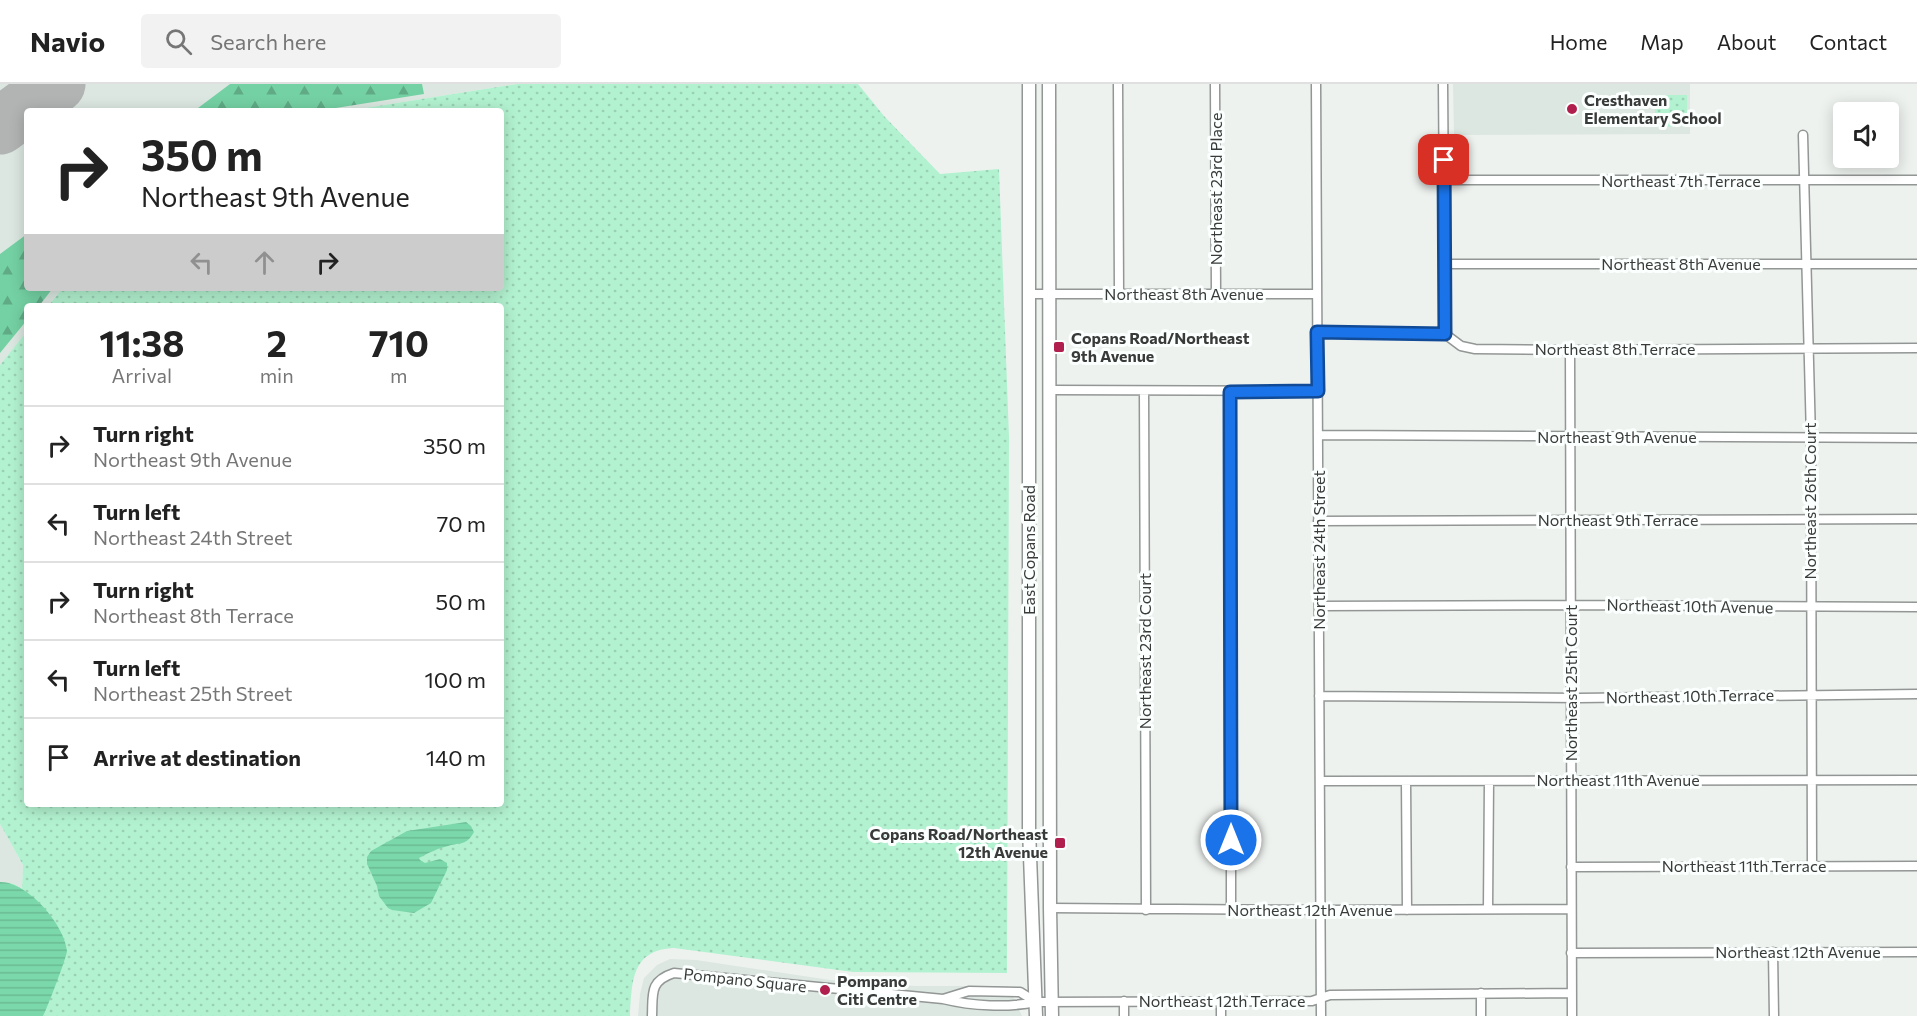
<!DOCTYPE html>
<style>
:root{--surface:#fff;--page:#f2f2f2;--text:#222;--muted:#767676;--line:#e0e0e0}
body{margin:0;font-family:Commissioner,sans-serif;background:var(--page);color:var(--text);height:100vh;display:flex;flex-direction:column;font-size:22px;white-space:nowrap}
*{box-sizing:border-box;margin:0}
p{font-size:20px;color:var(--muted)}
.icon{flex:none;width:33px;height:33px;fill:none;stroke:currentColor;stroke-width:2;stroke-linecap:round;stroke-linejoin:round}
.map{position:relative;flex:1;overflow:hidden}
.sheet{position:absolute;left:24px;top:219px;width:480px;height:504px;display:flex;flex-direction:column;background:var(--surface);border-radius:6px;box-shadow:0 3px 15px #0003}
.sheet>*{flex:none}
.hud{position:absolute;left:24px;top:24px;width:480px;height:183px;border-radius:6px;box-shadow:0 3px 15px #0003;background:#fff;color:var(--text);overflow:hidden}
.controls{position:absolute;left:1833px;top:18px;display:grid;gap:12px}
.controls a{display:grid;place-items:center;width:66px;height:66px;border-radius:6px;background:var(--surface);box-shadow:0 3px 15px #0003;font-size:30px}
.pin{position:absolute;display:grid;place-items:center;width:51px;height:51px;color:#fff;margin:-26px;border-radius:12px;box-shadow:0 3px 9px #0006}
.me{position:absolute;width:66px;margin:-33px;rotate:0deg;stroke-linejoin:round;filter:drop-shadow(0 0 4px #0008)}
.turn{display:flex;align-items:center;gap:21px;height:126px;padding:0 18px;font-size:27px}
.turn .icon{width:78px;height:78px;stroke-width:2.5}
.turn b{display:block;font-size:42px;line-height:51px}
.lanes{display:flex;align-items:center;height:57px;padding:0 18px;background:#0003;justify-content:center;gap:30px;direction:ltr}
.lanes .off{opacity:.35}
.eta{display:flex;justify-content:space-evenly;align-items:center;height:102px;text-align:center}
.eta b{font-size:36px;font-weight:700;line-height:42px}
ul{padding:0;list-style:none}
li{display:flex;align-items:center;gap:18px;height:78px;padding:0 18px;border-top:2px solid var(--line)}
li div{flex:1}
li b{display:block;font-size:22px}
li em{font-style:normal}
header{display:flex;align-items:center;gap:36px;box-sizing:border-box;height:84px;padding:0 30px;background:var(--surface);border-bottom:2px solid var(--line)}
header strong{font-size:28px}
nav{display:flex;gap:33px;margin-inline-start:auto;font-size:21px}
.search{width:420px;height:54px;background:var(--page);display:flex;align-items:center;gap:15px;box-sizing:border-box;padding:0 21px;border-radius:6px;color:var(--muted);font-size:22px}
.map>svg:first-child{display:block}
.built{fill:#dce7e1}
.grass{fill:url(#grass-dots)}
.forest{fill:url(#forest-firs)}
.water{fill:url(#water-rules)}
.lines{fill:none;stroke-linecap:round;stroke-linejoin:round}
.runway{stroke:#b1b4b2;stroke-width:57}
.minor-casing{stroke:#929694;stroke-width:11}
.secondary-casing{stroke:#929694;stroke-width:15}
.minor{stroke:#fff;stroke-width:8}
.secondary{stroke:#fff;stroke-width:12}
.route-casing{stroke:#114b97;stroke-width:15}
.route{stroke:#1a73e8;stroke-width:10}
.poi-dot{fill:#b01f4d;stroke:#fbfffd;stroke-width:2}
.labels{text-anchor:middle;stroke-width:6;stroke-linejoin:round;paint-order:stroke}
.poi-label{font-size:16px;font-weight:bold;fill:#393a3a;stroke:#fbfffd;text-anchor:start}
.street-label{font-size:16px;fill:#393a3a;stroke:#fbfffd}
</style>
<header>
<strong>Navio</strong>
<div class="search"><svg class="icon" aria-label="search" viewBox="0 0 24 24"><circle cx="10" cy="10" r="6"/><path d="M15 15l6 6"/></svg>Search here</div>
<nav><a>Home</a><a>Map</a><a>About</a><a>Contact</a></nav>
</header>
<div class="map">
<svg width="1917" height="932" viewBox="0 0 1917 932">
<defs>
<pattern id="grass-dots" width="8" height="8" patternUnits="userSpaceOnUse" patternTransform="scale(1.5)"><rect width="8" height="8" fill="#b2f2d0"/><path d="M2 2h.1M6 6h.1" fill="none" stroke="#9ad0b3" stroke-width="1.8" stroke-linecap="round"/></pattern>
<pattern id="forest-firs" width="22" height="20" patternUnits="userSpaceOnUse" patternTransform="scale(1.5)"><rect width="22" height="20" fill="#74d1a3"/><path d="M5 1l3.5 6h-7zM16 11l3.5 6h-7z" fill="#60ab86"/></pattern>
<pattern id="water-rules" width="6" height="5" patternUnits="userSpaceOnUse" patternTransform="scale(1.5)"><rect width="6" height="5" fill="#7bd8aa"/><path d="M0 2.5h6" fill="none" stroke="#6bba93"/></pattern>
</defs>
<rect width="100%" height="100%" fill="#eef2ef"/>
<path class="built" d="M0,0H517L346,27H27V204H63L48,222H27V247L0,281Z
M1453,0H1690V50L1454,51Z
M0,740L23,781L22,805L0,798Z
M670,875L696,876L830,896L915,902H1008L1022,932H638L640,910L644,894L657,881Z"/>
<path class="grass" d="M517,0H858L884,32L940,90L999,85L1009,353L1007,889L853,888L674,864C631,866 632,898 630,932H0V798L14,800L22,805L23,781L0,740V281L27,247V720H501V222H48L63,204H501V27H346Z
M1655,11H1687V42L1655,43Z"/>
<path class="forest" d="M230,0H422L424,10L317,27H194Z
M27,150V204H53L39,222H27V236L0,269V170Z"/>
<path class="water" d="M466,738L471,742L474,748C466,762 461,758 448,762C439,764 428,769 419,774L420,776L425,779L440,775L447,779V786L431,819L414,829L392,826L388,824L379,812L377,802L367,780V773L371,767L407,747Z
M0,798C27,797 65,841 67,867C67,872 47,925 43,932H0Z"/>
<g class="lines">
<path class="runway" d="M0,42L57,0"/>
<defs>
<path id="minor" d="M1118,0L1119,209
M1215,0L1216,210
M1316,0L1321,932
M1443,0L1445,250
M1803,51L1811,354L1812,782
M1444,96H1917
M1445,180H1917
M1029,210H1317
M1317,248L1445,250L1461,262L1475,265L1570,266L1917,264
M1570,266L1572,932
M1051,306L1318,307
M1144,307L1146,826
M1231,307V826
M1318,351L1917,354
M1318,437L1917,435
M1319,522L1571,521L1917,523
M1319,612L1579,614L1917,610
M1320,697L1917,696
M1406,697L1407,826
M1571,783L1917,782
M1050,824L1320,826L1571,825
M1488,825L1489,697
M1773,868L1774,932
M1571,869L1917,868
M1481,909V932
M943,915L969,907L1020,908L1036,918
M1124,917V932
M1221,919V932
M652,932C653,910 649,897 674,889L943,915C972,922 1007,924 1036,918L1312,917L1330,911L1571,909"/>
<path id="secondary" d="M1029,0V745L1036,932
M1049,0L1050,824L1052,932"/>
</defs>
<use href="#minor" class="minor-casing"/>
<use href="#secondary" class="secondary-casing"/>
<use href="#minor" class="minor"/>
<use href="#secondary" class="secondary"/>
</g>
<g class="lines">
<defs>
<path id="route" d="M1231,756L1230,308L1318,307L1317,248L1445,250L1444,76"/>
</defs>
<use href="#route" class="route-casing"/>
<use href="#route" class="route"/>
</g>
<g class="poi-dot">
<circle cx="1572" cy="25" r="6"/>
<rect x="1053" y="257" width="12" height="12" rx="3"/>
<rect x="1054" y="753" width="12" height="12" rx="3"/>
<circle cx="825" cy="906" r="6"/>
</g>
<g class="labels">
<g class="poi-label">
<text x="1584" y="22">Cresthaven<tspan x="1584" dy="18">Elementary School</tspan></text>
<text x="1071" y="260">Copans Road/Northeast<tspan x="1071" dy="18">9th Avenue</tspan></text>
<text x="1048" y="756" text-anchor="end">Copans Road/Northeast<tspan x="1048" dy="18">12th Avenue</tspan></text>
<text x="837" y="903">Pompano<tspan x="837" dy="18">Citi Centre</tspan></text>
</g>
<g class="street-label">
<text x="1681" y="103">Northeast 7th Terrace</text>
<text transform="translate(1216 105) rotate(-90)" y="6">Northeast 23rd Place</text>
<text x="1681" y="186">Northeast 8th Avenue</text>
<text x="1184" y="216">Northeast 8th Avenue</text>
<text x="1615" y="271">Northeast 8th Terrace</text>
<text x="1617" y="359">Northeast 9th Avenue</text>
<text transform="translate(1810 417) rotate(-90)" y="6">Northeast 26th Court</text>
<text x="1618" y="442">Northeast 9th Terrace</text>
<text transform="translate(1029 466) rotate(-90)" y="6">East Copans Road</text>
<text transform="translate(1319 466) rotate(-90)" y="6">Northeast 24th Street</text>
<text transform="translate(1690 522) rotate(1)" y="6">Northeast 10th Avenue</text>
<text transform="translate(1145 567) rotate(-90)" y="6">Northeast 23rd Court</text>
<text transform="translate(1571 599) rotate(-90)" y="6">Northeast 25th Court</text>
<text transform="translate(1690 612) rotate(-1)" y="6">Northeast 10th Terrace</text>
<text x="1618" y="702">Northeast 11th Avenue</text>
<text x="1744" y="788">Northeast 11th Terrace</text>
<text x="1310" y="832">Northeast 12th Avenue</text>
<text x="1798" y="874">Northeast 12th Avenue</text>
<text transform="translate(745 896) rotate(6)" y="6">Pompano Square</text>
<text x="1222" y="923">Northeast 12th Terrace</text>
</g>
</g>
</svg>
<div class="controls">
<a><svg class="icon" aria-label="sound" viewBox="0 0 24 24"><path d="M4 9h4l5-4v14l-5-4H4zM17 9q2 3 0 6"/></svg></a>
</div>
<div class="pin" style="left:1444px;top:76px;background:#d93025"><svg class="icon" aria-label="arrive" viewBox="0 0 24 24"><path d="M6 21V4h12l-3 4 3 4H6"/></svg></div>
<svg class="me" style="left:1231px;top:756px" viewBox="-20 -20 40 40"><circle r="17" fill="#1a73e8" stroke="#fff" stroke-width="3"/><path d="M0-11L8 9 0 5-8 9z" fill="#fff"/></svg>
<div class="hud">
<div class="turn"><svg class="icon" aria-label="right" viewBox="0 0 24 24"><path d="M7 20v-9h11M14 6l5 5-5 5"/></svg><div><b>350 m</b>Northeast 9th Avenue</div></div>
<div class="lanes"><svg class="icon off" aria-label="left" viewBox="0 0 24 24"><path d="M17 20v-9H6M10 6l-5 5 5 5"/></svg><svg class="icon off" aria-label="ahead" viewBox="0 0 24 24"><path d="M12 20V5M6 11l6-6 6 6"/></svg><svg class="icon" aria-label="right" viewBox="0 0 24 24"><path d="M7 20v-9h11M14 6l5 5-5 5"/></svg></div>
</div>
<section class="sheet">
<div class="eta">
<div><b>11:38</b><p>Arrival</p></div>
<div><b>2</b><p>min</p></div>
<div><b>710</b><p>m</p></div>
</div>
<ul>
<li><svg class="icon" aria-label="right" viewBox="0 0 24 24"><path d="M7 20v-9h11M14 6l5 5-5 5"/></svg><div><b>Turn right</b><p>Northeast 9th Avenue</p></div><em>350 m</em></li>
<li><svg class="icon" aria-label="left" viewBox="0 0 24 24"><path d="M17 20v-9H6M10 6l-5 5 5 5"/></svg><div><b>Turn left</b><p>Northeast 24th Street</p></div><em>70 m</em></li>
<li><svg class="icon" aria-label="right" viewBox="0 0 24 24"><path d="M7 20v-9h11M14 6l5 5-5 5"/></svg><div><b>Turn right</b><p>Northeast 8th Terrace</p></div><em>50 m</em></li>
<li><svg class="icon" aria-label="left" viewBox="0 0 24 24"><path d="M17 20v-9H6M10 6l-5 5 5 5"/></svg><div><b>Turn left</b><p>Northeast 25th Street</p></div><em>100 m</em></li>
<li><svg class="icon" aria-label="arrive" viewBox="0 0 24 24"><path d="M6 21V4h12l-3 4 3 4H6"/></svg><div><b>Arrive at destination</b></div><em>140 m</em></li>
</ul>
</section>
</div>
